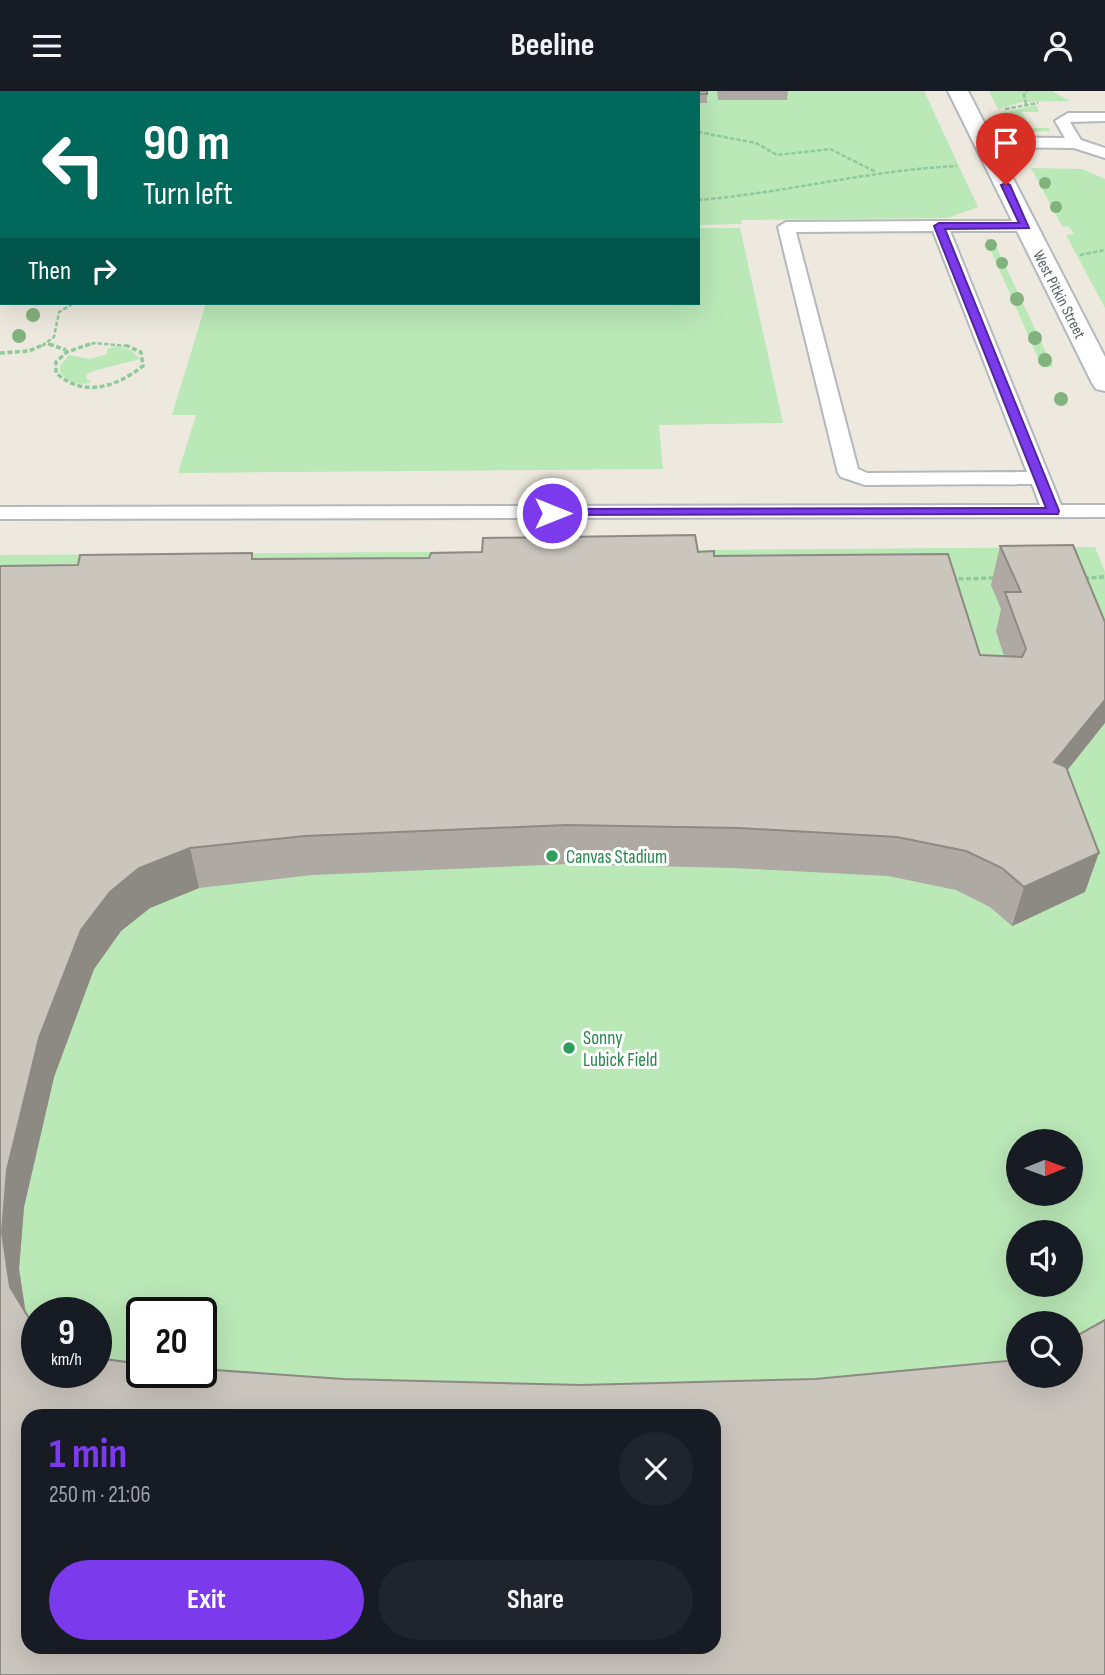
<!DOCTYPE html>
<meta charset="utf-8">
<style>
:root{--surface:#171b24;--page:#20242c;--text:#f1f3f6;--muted:#9ea1a6;--accent:#7c3aed}
body{margin:0;font-family:"Sofia Sans Condensed",sans-serif;background:var(--page);color:var(--text);height:100vh;display:flex;flex-direction:column;font-size:26px;white-space:nowrap}
*{box-sizing:border-box;margin:0}
p{font-size:23px;color:var(--muted)}
.icon{flex:none;width:38px;height:38px;fill:none;stroke:currentColor;stroke-width:2;stroke-linecap:round;stroke-linejoin:round}
.map{position:relative;flex:1;overflow:hidden}
.sheet{position:absolute;left:21px;top:1318px;width:700px;height:245px;display:flex;flex-direction:column;background:var(--surface);border-radius:21px;box-shadow:0 7px 28px #0002}
.sheet>*{flex:none}
.guide{position:absolute;left:0px;top:0px;width:700px;height:214px;box-shadow:0 7px 28px #0002;background:#00695c;color:#fff;overflow:hidden}
.needle{width:46px;rotate:89deg}
.tools{position:absolute;left:1006px;top:1038px;display:grid;gap:14px}
.tools a{display:grid;place-items:center;width:77px;height:77px;border-radius:50%;background:var(--surface);box-shadow:0 7px 28px #0002;font-size:35px}
.speed{position:absolute;left:21px;top:1206px;display:flex;gap:14px;font-size:35px;font-weight:700;text-align:center}
.speed>*{display:grid;place-content:center;width:91px;height:91px;border-radius:50%;background:var(--surface);box-shadow:0 7px 28px #0002;line-height:1}
.speed small{font-size:18px;font-weight:400}
.speed .limit{border:4px solid #111;border-radius:10px;background:#fff;color:#111}
.pin{position:absolute;display:grid;place-items:center;width:60px;height:60px;color:#fff;margin:-72px -30px;border-radius:50% 50% 50% 0;rotate:-45deg;box-shadow:0 0 7px #0007}
.pin .icon{rotate:45deg}
.me{position:absolute;width:77px;margin:-38px;rotate:90deg;stroke-linejoin:round;filter:drop-shadow(0 0 5px #0008)}
.turn{display:flex;align-items:center;gap:24px;height:147px;padding:0 28px;font-size:32px}
.turn .icon{width:91px;height:91px;stroke-width:2.5}
.turn b{display:block;font-size:49px;line-height:60px}
.then{display:flex;align-items:center;height:66px;padding:0 28px;background:#0003;gap:14px;font-size:26px}
.round{display:grid;place-items:center;flex:none;width:74px;height:74px;border-radius:37px;background:var(--page)}
.head{display:flex;align-items:center;justify-content:space-between;height:119px;padding:0 28px}
h1{font-size:42px;font-weight:700;line-height:52px;color:var(--accent)}
.button{display:flex;gap:14px;margin-top:auto;padding:14px 28px}
.button a{flex:1;height:80px;border-radius:42px;background:var(--accent);color:#fff;font-size:28px;font-weight:700;line-height:80px;text-align:center}
.button a+a{background:var(--page);color:var(--text)}
header{display:flex;justify-content:space-between;align-items:center;height:91px;padding:0 28px;background:var(--surface);font-size:32px;font-weight:700}
.map>svg:first-child{display:block}
.green{fill:#bae8b7;fill-rule:evenodd}
.lines{fill:none;stroke-linecap:round;stroke-linejoin:round}
.lane-casing{stroke:#b4b8bd;stroke-width:4}
.street-casing{stroke:#b4b8bd;stroke-width:4}
.path-far1{stroke:#90c99c;stroke-width:2.5;stroke-dasharray:4.5 2;stroke-linecap:butt}
.path{stroke:#90c99c;stroke-width:3.5;stroke-dasharray:5 2.5;stroke-linecap:butt}
.lane{fill:#fff;fill-rule:evenodd}
.street{fill:#fff;fill-rule:evenodd}
.tree{fill:#83b37c}
.wall{fill:#aea9a3}
.shaded-wall{fill:#8d8a84}
.building{fill:#cac5bd;stroke:#8d8a84;stroke-width:2;fill-rule:evenodd}
.route{fill:#7c3aed;stroke:#51269a;stroke-width:2}
.leisure-dot{fill:#2e9e5b;stroke:#fff;stroke-width:2.5}
.labels{text-anchor:middle;stroke-width:6;stroke-linejoin:round;paint-order:stroke}
.far-street-label{font-size:16px;fill:#575d61;stroke:#fff}
.leisure-label{font-size:19px;fill:#27864d;stroke:#fff;text-anchor:start}
</style>
<header><svg class="icon" aria-label="menu" viewBox="0 0 24 24"><path d="M4 6h16M4 12h16M4 18h16"/></svg>Beeline<svg class="icon" aria-label="person" viewBox="0 0 24 24"><circle cx="12" cy="8" r="4"/><path d="M4 21q1-7 8-7t8 7"/></svg></header>
<div class="map">
<svg width="1105" height="1584" viewBox="0 0 1105 1584">
<rect width="100%" height="100%" fill="#ede9de"/>
<path class="green" d="M133,0H924L978,116L948,127L741,129L742,133L698,134V2Z
M989,0H1052L1070,10L1022,11L998,18Z
M1036,14L1039,21H1022L1030,37H1049L1050,40L1025,41L1007,35L1002,22Z
M1031,77L1083,78L1105,88V217L1066,144L1074,143L1069,136L1062,135Z
M698,137H740L783,332L659,334L663,378L178,382L196,324H172L206,212H698Z
M985,146L996,155L1053,276H1042Z
M116,255L131,259L140,268L93,280L87,283L86,287L91,291C81,296 66,290 60,281V275L69,264L90,268L107,263V258Z
M1095,456L1105,481V1584H0V464ZM1018,1050H1071V1102H1018ZM1018,1141H1071V1194H1018ZM37,1222H96V1281H37ZM142,1222H201V1281H142ZM1018,1232H1071V1284H1018ZM28,1325H714V1556H28Z"/>
<g class="lines">
<defs>
<path id="lane" d="M1105,22V30L1070,31L1081,49L1105,57V67L1074,57L984,56L976,51L984,46L1065,47L1055,30L1068,22Z
M939,130H1025L1033,135L1025,140H950L1061,414H1105V426L0,428V416L1040,414L1032,393L865,394L841,386L838,382L778,136L786,131ZM933,140L1027,381L867,382L858,378L796,141Z
M0,139H2V149H0Z"/>
<path id="street" d="M73,0H93L72,2Z
M948,0H968L1105,266V300L1096,298L1092,292Z
M0,149H2L0,167Z"/>
</defs>
<use href="#lane" class="lane-casing"/>
<use href="#street" class="street-casing"/>
<path class="path-far1" d="M1026,13L1024,4L1027,0
M1005,18L1038,12
M698,41L756,52L777,64L830,58L876,81
M698,109C785,102 870,79 957,75
M1080,164L1105,159
M48,253L54,255
M42,255L54,246L59,221L74,212
M85,255L94,252L127,255"/>
<path class="path" d="M49,253L66,259
M90,253L67,261L56,271V282C84,307 116,296 143,275L141,261L123,253
M0,262L29,260L45,253
M1084,487L1105,486
M951,488L998,487"/>
<use href="#lane" class="lane"/>
<use href="#street" class="street"/>
</g>
<g class="tree">
<circle cx="1045" cy="92" r="6"/>
<circle cx="1056" cy="116" r="6"/>
<circle cx="991" cy="154" r="6"/>
<circle cx="1002" cy="172" r="6"/>
<circle cx="1017" cy="208" r="7"/>
<circle cx="33" cy="224" r="7"/>
<circle cx="19" cy="245" r="7"/>
<circle cx="1035" cy="247" r="7"/>
<circle cx="1045" cy="269" r="7"/>
<circle cx="1061" cy="308" r="7"/>
</g>
<path class="wall" d="M0,0H20V2H2V38H0Z
M679,0H707V12H698V2H679Z
M717,0H788L787,9H718Z
M1073,454L1067,679L1085,801L1012,835L990,816L956,799L888,785L733,777L566,773L312,784L199,797L150,817L121,840L94,878L54,986L24,1116L19,1178L26,1222L37,1281L142,1273L343,1288L581,1294L1018,1284L1105,1584H0V475L78,474L253,468L429,467L698,461L714,465L980,564L1004,565L996,540L1001,518L991,494L1000,455Z"/>
<path class="shaded-wall" d="M0,0H20V2H2V33L0,25Z
M1105,609V632L1042,711L1054,671Z
M190,757L199,797L150,817L121,840L94,878L54,986L24,1116L19,1178L27,1232L10,1196L2,1141L7,1079L39,947L81,839L110,801L139,777Z
M1099,762L1085,801L1012,835L1024,796Z"/>
<path class="building" d="M681,0H707V3L682,2Z
M695,444L698,461L714,460V465L948,463L980,564L1022,566L1026,558L1005,501H1021L1000,455L1073,454L1105,531V609L1054,671L1066,676L1099,762L1024,796L1002,777L966,760L897,746L738,737L566,734L305,745L190,757L139,777L110,801L81,839L39,947L7,1079L2,1141L10,1196L32,1232L37,1235V1281H96V1267L142,1273V1281H201V1278L343,1288L581,1294L815,1288L1007,1270L1018,1267V1284H1071V1248L1105,1229V1584H0V475L78,474L80,464L252,462V468L429,467L431,462L482,461L483,447ZM28,1325H714V1556H28Z"/>
<path class="route" d="M1006,92L1010,94L1029,137L945,138L1059,420L1058,423L548,424L546,422L552,418L1046,417L934,135L939,132H1019L1001,94Z"/>
<g class="leisure-dot">
<circle cx="552" cy="765" r="7"/>
<circle cx="569" cy="957" r="7"/>
</g>
<g class="labels">
<g class="far-street-label">
<text transform="translate(1060 203) rotate(63)" y="6">West Pitkin Street</text>
</g>
<g class="leisure-label">
<text x="566" y="772">Canvas Stadium</text>
<text x="583" y="953">Sonny<tspan x="583" dy="22">Lubick Field</tspan></text>
</g>
</g>
</svg>
<div class="tools">
<a><svg class="needle" viewBox="-14 -14 28 28"><path d="M0-13l5 13h-10z" fill="#e53935"/><path d="M0 13l5-13h-10z" fill="#9ea1a6"/></svg></a>
<a><svg class="icon" aria-label="sound" viewBox="0 0 24 24"><path d="M4 9h4l5-4v14l-5-4H4zM17 9q2 3 0 6"/></svg></a>
<a><svg class="icon" aria-label="search" viewBox="0 0 24 24"><circle cx="10" cy="10" r="6"/><path d="M15 15l6 6"/></svg></a>
</div>
<div class="speed"><div>9<small>km/h</small></div><div class="limit">20</div></div>
<div class="pin" style="left:1006px;top:94px;background:#d93025"><svg class="icon" aria-label="arrive" viewBox="0 0 24 24"><path d="M6 21V4h12l-3 4 3 4H6"/></svg></div>
<svg class="me" style="left:552px;top:422px" viewBox="-20 -20 40 40"><circle r="17" fill="#7c3aed" stroke="#fff" stroke-width="3"/><path d="M0-11L8 9 0 5-8 9z" fill="#fff"/></svg>
<div class="guide">
<div class="turn"><svg class="icon" aria-label="left" viewBox="0 0 24 24"><path d="M17 20v-9H6M10 6l-5 5 5 5"/></svg><div><b>90 m</b>Turn left</div></div>
<div class="then">Then<svg class="icon" aria-label="right" viewBox="0 0 24 24"><path d="M7 20v-9h11M14 6l5 5-5 5"/></svg></div>
</div>
<section class="sheet">
<div class="head"><div><h1>1 min</h1><p>250 m · 21:06</p></div><a class="round"><svg class="icon" aria-label="close" viewBox="0 0 24 24"><path d="M6 6l12 12M18 6L6 18"/></svg></a></div>
<div class="button"><a>Exit</a><a>Share</a></div>
</section>
</div>
